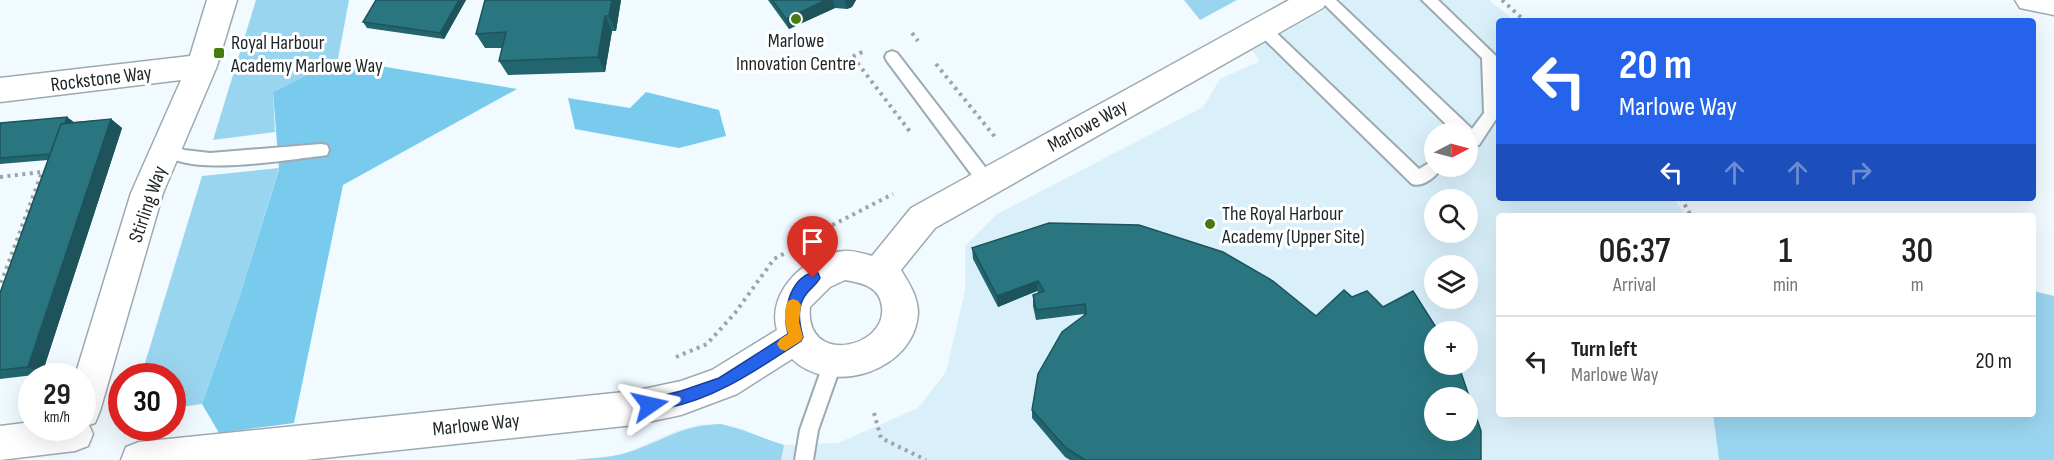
<!DOCTYPE html>
<meta charset="utf-8">
<style>
:root{--surface:#fff;--page:#f6f6f6;--text:#202124;--muted:#757577;--line:#e0e0e0}
body{margin:0;font-family:"Sofia Sans Condensed",sans-serif;background:var(--page);color:var(--text);height:100vh;display:flex;flex-direction:column;font-size:22px;white-space:nowrap}
*{box-sizing:border-box;margin:0}
p{font-size:20px;color:var(--muted)}
.icon{flex:none;width:33px;height:33px;fill:none;stroke:currentColor;stroke-width:2;stroke-linecap:round;stroke-linejoin:round}
.map{position:relative;flex:1;overflow:hidden}
.panel{position:absolute;left:1496px;top:213px;width:540px;height:204px;display:flex;flex-direction:column;background:var(--surface);border-radius:6px;box-shadow:0 6px 24px #0002}
.panel>*{flex:none}
.banner{position:absolute;left:1496px;top:18px;width:540px;height:183px;border-radius:6px;box-shadow:0 6px 24px #0002;background:#2563eb;color:#fff;overflow:hidden}
.needle{width:39px;rotate:84deg}
.buttons{position:absolute;left:1424px;top:123px;display:grid;gap:12px}
.buttons a{display:grid;place-items:center;width:54px;height:54px;border-radius:50%;background:var(--surface);box-shadow:0 6px 24px #0002;font-size:30px}
.speed{position:absolute;left:18px;top:363px;display:flex;gap:12px;font-size:30px;font-weight:700;text-align:center}
.speed>*{display:grid;place-content:center;width:78px;height:78px;border-radius:50%;background:var(--surface);box-shadow:0 6px 24px #0002;line-height:1}
.speed small{font-size:15px;font-weight:400}
.speed .limit{border:9px solid #d22;background:#fff;color:#111}
.pin{position:absolute;display:grid;place-items:center;width:51px;height:51px;color:#fff;margin:-62px -26px;border-radius:50% 50% 50% 0;rotate:-45deg;box-shadow:0 0 6px #0007}
.pin .icon{rotate:45deg}
.me{position:absolute;width:66px;margin:-33px;rotate:79deg;stroke-linejoin:round;filter:drop-shadow(0 0 4px #0008)}
.turn{display:flex;align-items:center;gap:21px;height:126px;padding:0 24px;font-size:27px}
.turn .icon{width:78px;height:78px;stroke-width:2.5}
.turn b{display:block;font-size:42px;line-height:51px}
.lanes{display:flex;align-items:center;height:57px;padding:0 24px;background:#0003;justify-content:center;gap:30px;direction:ltr}
.lanes .off{opacity:.35}
.eta{display:flex;justify-content:space-evenly;align-items:center;height:102px;text-align:center}
.eta b{font-size:36px;font-weight:600;line-height:42px}
ul{padding:0;list-style:none}
li{display:flex;align-items:center;gap:18px;height:90px;padding:0 24px;border-top:2px solid var(--line)}
li div{flex:1}
li b{display:block;font-size:22px}
li em{font-style:normal}
.map>svg:first-child{display:block}
.built{fill:#d9f0fb;fill-rule:evenodd}
.green{fill:#9ad5ef}
.forest{fill:#79cbee}
.lines{fill:none;stroke-linecap:round;stroke-linejoin:round}
.service-casing{stroke:#9caab1;stroke-width:4}
.minor-casing{stroke:#9caab1;stroke-width:3}
.path{stroke:#9da4a8;stroke-width:4;stroke-dasharray:3 4.5;stroke-linecap:butt}
.service{fill:#fff;fill-rule:evenodd}
.minor{fill:#fff;fill-rule:evenodd}
.wall{fill:#23656f}
.shaded-wall{fill:#1d535a}
.building{fill:#297681;stroke:#1d535a;stroke-width:1.5;fill-rule:evenodd}
.route{fill:#2563eb;stroke:#184099;stroke-width:1.5}
.slow{fill:#f59e0b}
.poi-dot{fill:#467c0f;stroke:#fff;stroke-width:2}
.labels{text-anchor:middle;stroke-width:6;stroke-linejoin:round;paint-order:stroke}
.poi-label{font-size:20px;fill:#1f2527;stroke:#fff;text-anchor:start}
.street-label{font-size:20px;fill:#1f2527;stroke:#fff}
</style>
<div class="map">
<svg width="2054" height="460" viewBox="0 0 2054 460">
<rect width="100%" height="100%" fill="#f1faff"/>
<path class="built" d="M1343,0H1489L1515,21H1498V198H1673L1684,213V216H1498V414H1713L1719,460H574L621,455L676,431L698,425L721,424L743,429L762,439L784,445L838,443L918,408L946,372L965,291V246L997,214L1203,107L1220,79L1260,61L1252,50ZM1434,134H1467V166H1434ZM1434,200H1467V232H1434ZM1434,266H1467V298H1434ZM1434,332H1467V364H1434ZM1434,398H1467V430H1434Z"/>
<path class="green" d="M256,0H349L338,59L273,92L275,132L213,140Z
M1184,0H1237L1200,20Z
M279,168L240,295L202,404L173,408L172,376H141L202,176Z
M2033,291L2054,296V460H1719L1713,414H2032Z
M721,424C743,429 762,438 784,445L781,460H574C590,458 607,458 622,454C660,444 677,425 721,424Z"/>
<path class="forest" d="M338,59L517,89L343,185L294,423L219,433L202,404L240,295L279,169L273,92Z
M646,92L719,110L726,136L679,148L575,129L568,98L630,108Z"/>
<g class="lines">
<defs>
<path id="service" d="M1320,0H1336L1472,129L1484,113L1482,58L1422,0H1438L1496,56L1498,116L1479,145L1473,146L1467,145V134H1456Z
M1262,22L1267,24L1419,169L1434,160V166H1443C1437,176 1423,188 1412,184L1257,32L1255,28L1257,24Z
M892,51L897,53L992,176L994,181L992,186L986,188L980,186L887,61L885,57L887,53Z
M168,142L184,150L210,153L321,144L327,145L329,150L327,155L321,156C289,159 176,180 160,148L162,143Z
M833,354L839,356L842,362L818,430L813,460H795L800,430L824,362L827,356Z"/>
<path id="minor" d="M207,0H237L217,66L163,193L100,411L95,423L89,425L93,434L88,446L75,451L0,460V426L32,422V428H82V376H75L131,193L181,80L0,102V78L190,56Z
M1289,0H1328L1323,8L935,228L901,270C909,283 918,297 918,313C915,371 831,397 792,359L737,394L681,415L634,425L305,460H121L126,447L139,442L634,391L681,381L712,370L777,330C766,291 807,254 844,251C853,250 864,254 872,256L911,208ZM845,280C863,283 880,287 882,307C887,349 804,366 810,307L830,287Z
M2015,0H2054V15L2020,8Z"/>
</defs>
<use href="#service" class="service-casing"/>
<use href="#minor" class="minor-casing"/>
<path class="path" d="M1502,0L1525,21
M912,33L918,41
M853,57L911,133
M936,64L995,137
M826,70L866,50
M0,177L42,172L0,286
M1681,198L1690,214
M819,232L893,194
M676,357L707,344L735,313L774,259L785,253
M874,413L881,438L926,460"/>
<use href="#service" class="service"/>
<use href="#minor" class="minor"/>
</g>
<path class="wall" d="M466,0L444,39L367,28L363,22Z
M485,0H621L616,31H612L605,72L508,75L499,61L502,48H485L476,34Z
M768,0H856L852,7L847,9L835,8L789,29Z
M67,117L74,122L111,119L122,128L42,374L0,379V293L48,160L0,164V123Z
M972,248L1481,460H1070L1065,457L1032,418V410L1084,314L1036,320L1033,306V295L1039,293L1037,291L998,307L973,259Z"/>
<path class="shaded-wall" d="M459,0H466L444,39L440,33Z
M612,0H621L616,31L609,16Z
M826,0H833L835,8L789,29L786,19Z
M845,0H856L852,7L847,9Z
M605,16L612,31L605,72L598,57Z
M67,117L74,123L52,154Z
M111,119L122,128L42,374L28,367Z
M1038,281L1037,291L998,307L997,296Z"/>
<path class="building" d="M376,0H459L440,33L363,22Z
M485,0H612L609,16H605L598,57L499,61L506,32L476,34Z
M772,0H826L786,19Z
M67,117L65,123L61,124L50,154L0,158V123Z
M111,119L28,367L0,370V293L61,124Z
M1049,223L1139,225L1223,252L1273,281L1316,316L1344,290L1352,297L1367,291L1383,307L1413,291L1439,332H1434V364H1458L1481,431V460H1085L1066,448L1032,410L1038,374L1062,332L1086,314L1085,304L1036,310L1033,295L1044,291L1038,281L997,296L972,248ZM1434,398H1467V430H1434Z"/>
<path class="route" d="M813,272L818,273L820,278C817,284 811,288 807,293C796,306 799,322 803,337L801,341C759,368 718,398 667,408C659,410 652,412 645,409L642,405L645,400L681,391L719,378L788,334C782,312 789,280 813,272Z"/>
<path class="slow" d="M793,299L798,301L801,305L799,322L803,337L801,341L785,351L780,349L777,344L780,339L788,334C785,323 783,312 788,301Z"/>
<g class="poi-dot">
<circle cx="796" cy="19" r="6"/>
<rect x="213" y="47" width="12" height="12" rx="3"/>
<circle cx="1210" cy="224" r="6"/>
</g>
<g class="labels">
<g class="poi-label">
<text x="796" y="47" text-anchor="middle">Marlowe<tspan x="796" dy="23">Innovation Centre</tspan></text>
<text x="231" y="49">Royal Harbour<tspan x="231" dy="23">Academy Marlowe Way</tspan></text>
<text x="1222" y="220">The Royal Harbour<tspan x="1222" dy="23">Academy (Upper Site)</tspan></text>
</g>
<g class="street-label">
<text transform="translate(101 78) rotate(-7)" y="7">Rockstone Way</text>
<text transform="translate(1087 125) rotate(-29)" y="7">Marlowe Way</text>
<text transform="translate(147 204) rotate(-71)" y="7">Stirling Way</text>
<text transform="translate(476 424) rotate(-6)" y="7">Marlowe Way</text>
</g>
</g>
</svg>
<div class="buttons">
<a><svg class="needle" viewBox="-14 -14 28 28"><path d="M0-13l5 13h-10z" fill="#e53935"/><path d="M0 13l5-13h-10z" fill="#757577"/></svg></a>
<a><svg class="icon" aria-label="search" viewBox="0 0 24 24"><circle cx="10" cy="10" r="6"/><path d="M15 15l6 6"/></svg></a>
<a><svg class="icon" aria-label="layers" viewBox="0 0 24 24"><path d="M12 4l9 5-9 5-9-5zM3 14l9 5 9-5"/></svg></a>
<a>+</a>
<a>−</a>
</div>
<div class="speed"><div>29<small>km/h</small></div><div class="limit">30</div></div>
<div class="pin" style="left:813px;top:278px;background:#d93025"><svg class="icon" aria-label="arrive" viewBox="0 0 24 24"><path d="M6 21V4h12l-3 4 3 4H6"/></svg></div>
<svg class="me" style="left:650px;top:405px" viewBox="-20 -20 40 40"><path d="M0-17L14 15 0 8-14 15z" fill="#2563eb" stroke="#fff" stroke-width="4"/></svg>
<div class="banner">
<div class="turn"><svg class="icon" aria-label="left" viewBox="0 0 24 24"><path d="M17 20v-9H6M10 6l-5 5 5 5"/></svg><div><b>20 m</b>Marlowe Way</div></div>
<div class="lanes"><svg class="icon" aria-label="left" viewBox="0 0 24 24"><path d="M17 20v-9H6M10 6l-5 5 5 5"/></svg><svg class="icon off" aria-label="ahead" viewBox="0 0 24 24"><path d="M12 20V5M6 11l6-6 6 6"/></svg><svg class="icon off" aria-label="ahead" viewBox="0 0 24 24"><path d="M12 20V5M6 11l6-6 6 6"/></svg><svg class="icon off" aria-label="right" viewBox="0 0 24 24"><path d="M7 20v-9h11M14 6l5 5-5 5"/></svg></div>
</div>
<section class="panel">
<div class="eta">
<div><b>06:37</b><p>Arrival</p></div>
<div><b>1</b><p>min</p></div>
<div><b>30</b><p>m</p></div>
</div>
<ul>
<li><svg class="icon" aria-label="left" viewBox="0 0 24 24"><path d="M17 20v-9H6M10 6l-5 5 5 5"/></svg><div><b>Turn left</b><p>Marlowe Way</p></div><em>20 m</em></li>
</ul>
</section>
</div>
